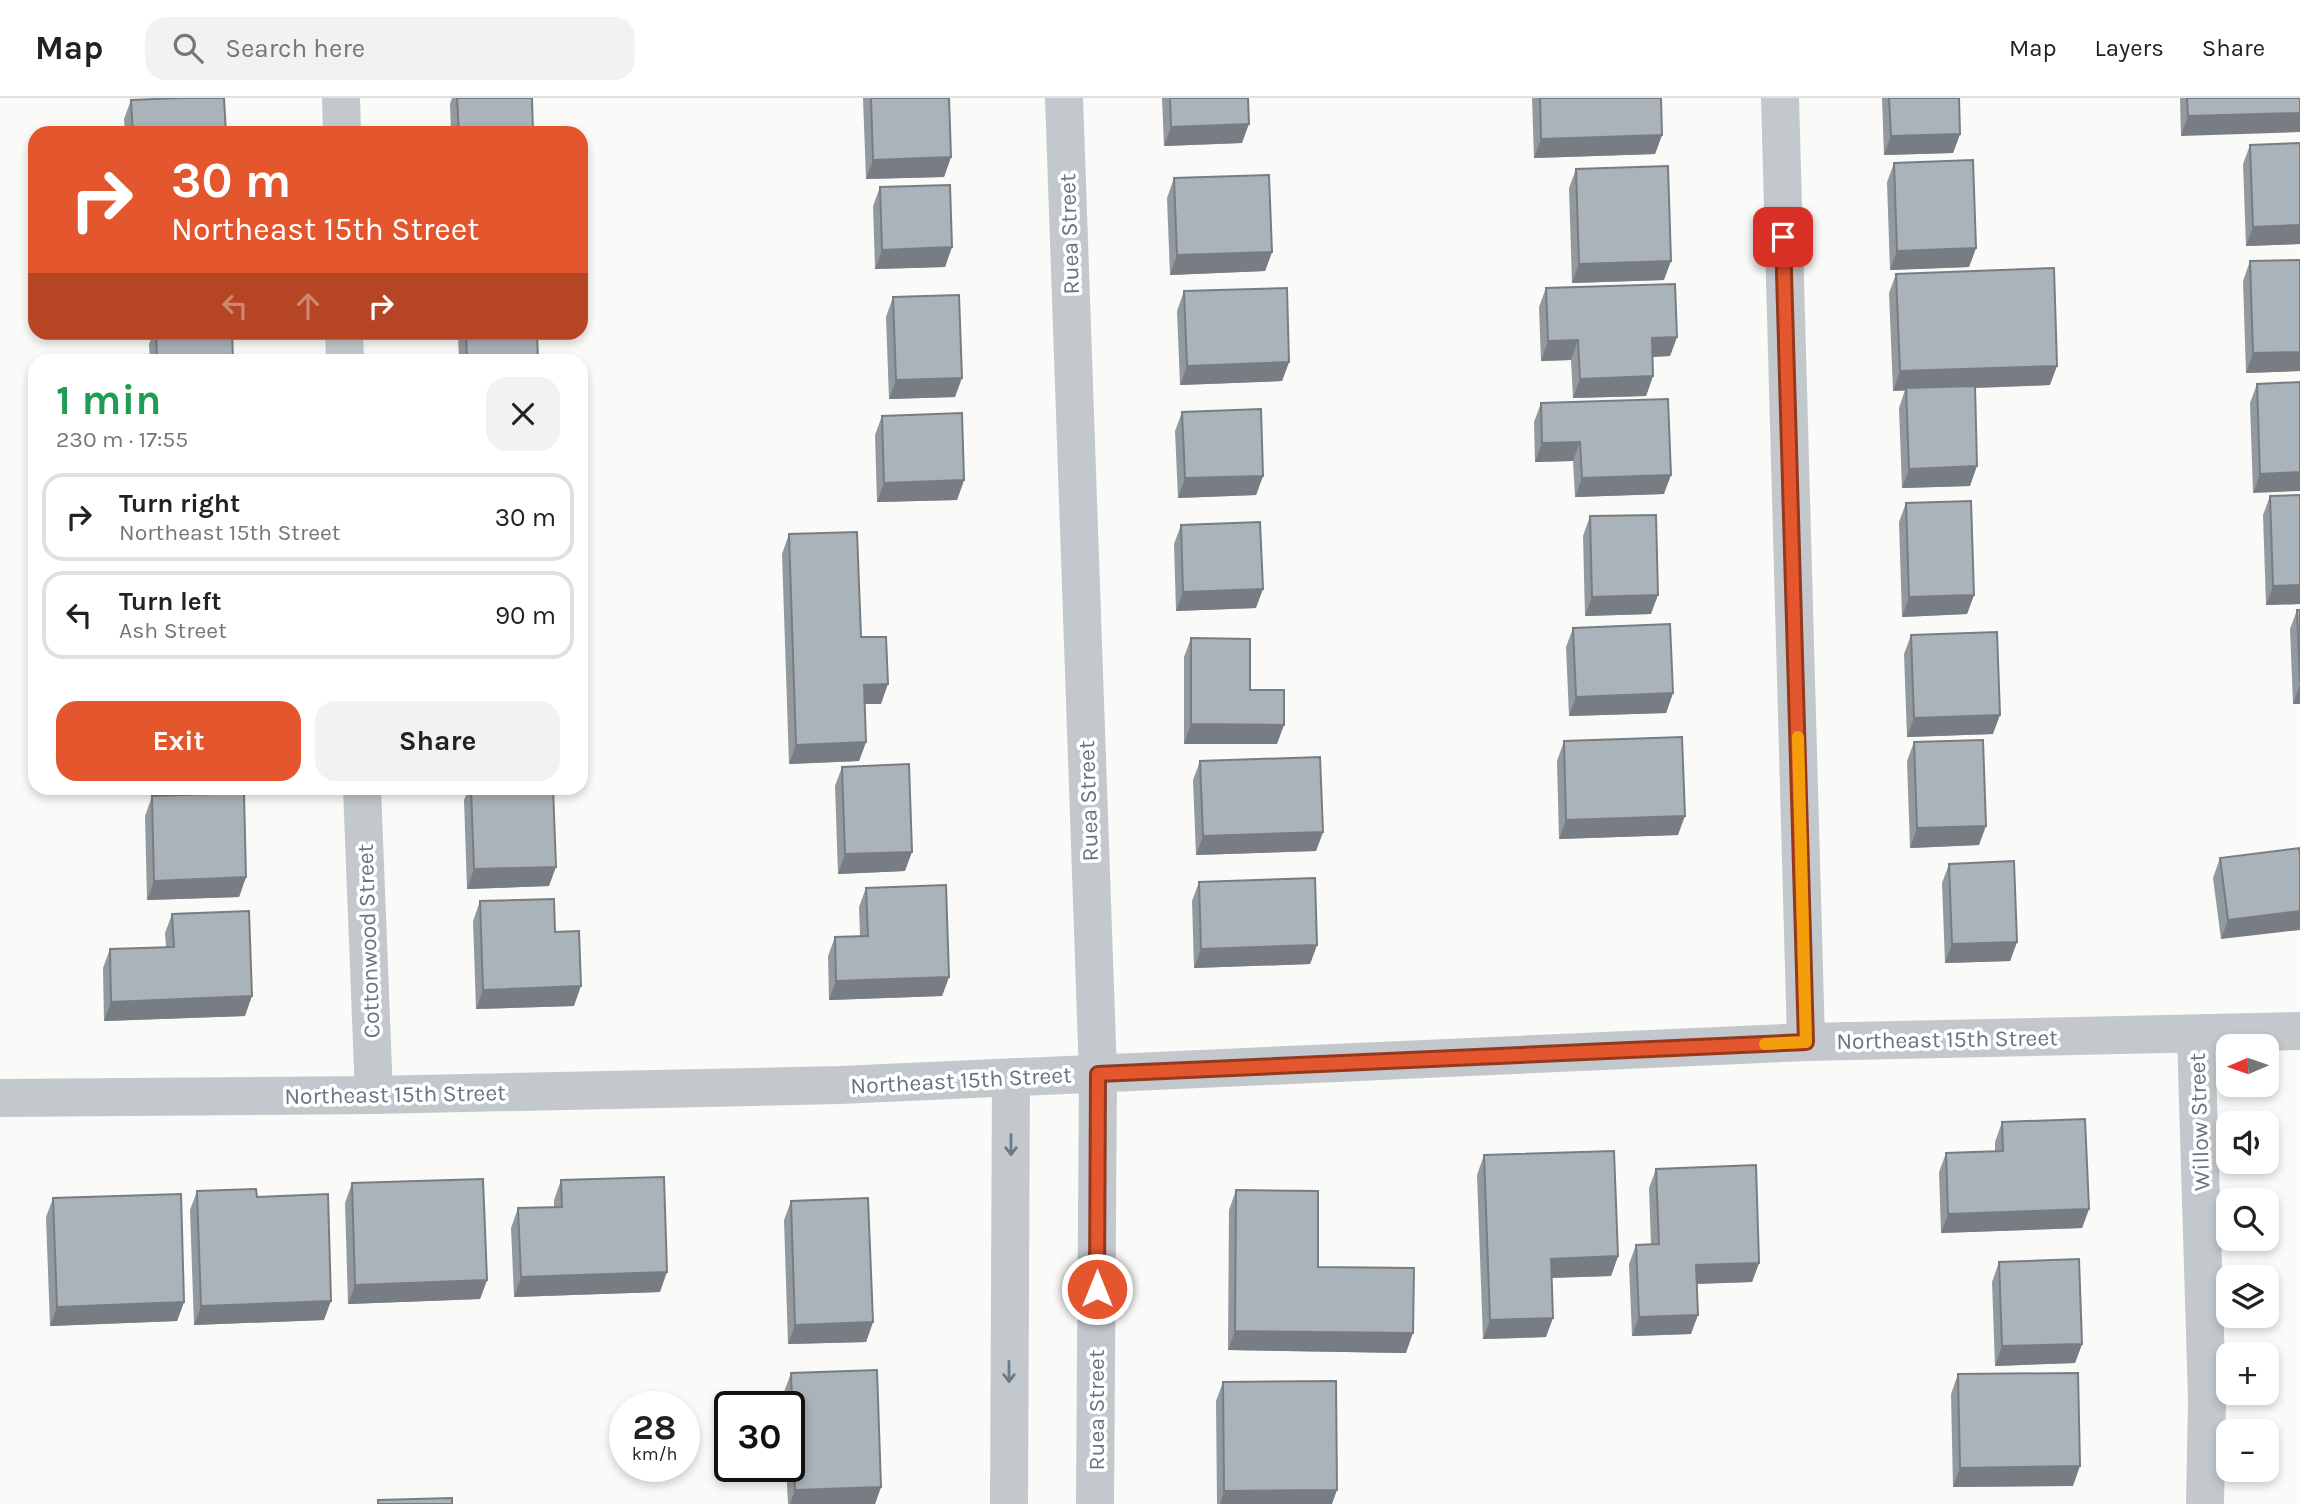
<!DOCTYPE html>
<meta charset="utf-8">
<style>
:root{--surface:#fff;--page:#f2f2f2;--text:#222;--muted:#767676;--line:#e0e0e0;--accent:#e4572e}
body{margin:0;font-family:Karla,sans-serif;background:var(--page);color:var(--text);height:100vh;display:flex;flex-direction:column;font-size:26px;white-space:nowrap}
*{box-sizing:border-box;margin:0}
p{font-size:23px;color:var(--muted)}
.icon{flex:none;width:38px;height:38px;fill:none;stroke:currentColor;stroke-width:2;stroke-linecap:round;stroke-linejoin:round}
.map{position:relative;flex:1;overflow:hidden}
.details{position:absolute;left:28px;top:256px;width:560px;height:441px;display:flex;flex-direction:column;background:var(--surface);border-radius:21px;box-shadow:0 4px 10px #0003}
.details>*{flex:none}
.guide{position:absolute;left:28px;top:28px;width:560px;height:214px;border-radius:21px;box-shadow:0 4px 10px #0003;background:#e4572e;color:#fff;overflow:hidden}
.needle{width:46px;rotate:268deg}
.fabs{position:absolute;left:2216px;top:936px;display:grid;gap:14px}
.fabs a{display:grid;place-items:center;width:63px;height:63px;border-radius:14px;background:var(--surface);box-shadow:0 4px 10px #0003;font-size:35px}
.speed{position:absolute;left:609px;top:1293px;display:flex;gap:14px;font-size:35px;font-weight:700;text-align:center}
.speed>*{display:grid;place-content:center;width:91px;height:91px;border-radius:50%;background:var(--surface);box-shadow:0 4px 10px #0003;line-height:1}
.speed small{font-size:18px;font-weight:400}
.speed .limit{border:4px solid #111;border-radius:10px;background:#fff;color:#111}
.pin{position:absolute;display:grid;place-items:center;width:60px;height:60px;color:#fff;margin:-30px;border-radius:14px;box-shadow:0 4px 10px #0006}
.me{position:absolute;width:77px;margin:-38px;rotate:0deg;stroke-linejoin:round;filter:drop-shadow(0 0 5px #0008)}
.turn{display:flex;align-items:center;gap:24px;height:147px;padding:0 28px;font-size:32px}
.turn .icon{width:91px;height:91px;stroke-width:2.5}
.turn b{display:block;font-size:49px;line-height:60px}
.lanes{display:flex;align-items:center;height:66px;padding:0 28px;background:#0003;justify-content:center;gap:35px;direction:ltr}
.lanes .off{opacity:.35}
.round{display:grid;place-items:center;flex:none;width:74px;height:74px;border-radius:21px;background:var(--page)}
.head{display:flex;align-items:center;justify-content:space-between;height:119px;padding:0 28px}
h1{font-size:42px;font-weight:700;line-height:52px;color:#1e9e55}
.primary-button{display:flex;gap:14px;margin-top:auto;padding:14px 28px}
.primary-button a{flex:1;height:80px;border-radius:21px;background:var(--accent);color:#fff;font-size:28px;font-weight:700;line-height:80px;text-align:center}
.primary-button a+a{background:var(--page);color:var(--text)}
ul{padding:0;list-style:none}
li{display:flex;align-items:center;gap:21px;height:88px;margin:0 14px 10px;padding:0 14px;border:4px solid var(--line);border-radius:21px}
li div{flex:1}
li b{display:block;font-size:26px}
li em{font-style:normal}
header{display:flex;align-items:center;gap:42px;box-sizing:border-box;height:98px;padding:0 35px;background:var(--surface);border-bottom:2px solid var(--line)}
header strong{font-size:33px}
nav{display:flex;gap:38px;margin-inline-start:auto;font-size:24px}
.search{width:490px;height:63px;background:var(--page);display:flex;align-items:center;gap:18px;box-sizing:border-box;padding:0 24px;border-radius:21px;color:var(--muted);font-size:26px}
.map>svg:first-child{display:block}
.lines{fill:none;stroke-linecap:round;stroke-linejoin:round}
.minor{stroke:#c3c8cc;stroke-width:38}
.wall{fill:#929a9f}
.shaded-wall{fill:#777d82}
.building{fill:#aab3b9;stroke:#777d82;stroke-width:2}
.oneway{stroke:#6a7a87}
.route-casing{stroke:#94391e;stroke-width:18}
.route{stroke:#e4572e;stroke-width:12}
.slow{stroke:#f59e0b;stroke-width:12}
.labels{text-anchor:middle;stroke-width:7;stroke-linejoin:round;paint-order:stroke}
.street-label{font-size:23px;fill:#657683;stroke:#fff}
</style>
<header>
<strong>Map</strong>
<div class="search"><svg class="icon" aria-label="search" viewBox="0 0 24 24"><circle cx="10" cy="10" r="6"/><path d="M15 15l6 6"/></svg>Search here</div>
<nav><a>Map</a><a>Layers</a><a>Share</a></nav>
</header>
<div class="map">
<svg width="2300" height="1406" viewBox="0 0 2300 1406">
<rect width="100%" height="100%" fill="#fafaf8"/>
<g class="lines">
<path class="minor" d="M341,0L342,35
M1064,0L1098,976L1095,1406
M1780,0L1806,944
M344,234L345,262
M362,690L374,997
M2196,937L2207,1302L2205,1406
M0,1000L374,997L840,987L1806,944L2300,933
M1009,1406L1011,979"/>
</g>
<path class="wall" d="M452,0H532L533,35H451L450,6Z
M863,0H949L951,59L944,79L866,81Z
M1162,0H1248L1242,45L1164,48Z
M1532,0H1661L1662,37L1655,56L1534,60Z
M1882,0H1959L1960,36L1953,55L1884,57Z
M2180,0H2300L2181,38Z
M131,2L226,35H125L124,21Z
M2300,45V146L2246,148L2243,66L2250,47Z
M1894,65L1976,150L1969,169L1890,172L1887,84Z
M1576,71L1664,182L1572,185L1569,90Z
M1174,80L1272,154L1265,173L1170,177L1167,100Z
M880,89L952,149L945,169L875,171L873,108Z
M2300,162V273L2246,275L2243,183L2250,163Z
M1896,176L2050,287L1975,290L1970,388L1902,390L1899,310L1905,292L1893,293L1889,195Z
M1546,190L1677,239L1670,258L1653,259V278L1646,298L1573,300L1571,262L1541,263L1539,209Z
M1184,193L1289,264L1282,283L1180,287L1177,213Z
M893,199L955,299L889,301L886,219Z
M154,234H232L233,262H150L149,246Z
M459,234H537L538,262H459L458,238Z
M2300,284L2253,395L2250,305L2257,286Z
M1541,305L1664,396L1575,399L1573,363L1535,364L1534,324Z
M1182,314L1263,378L1256,397L1178,400L1175,333Z
M882,318L964,382L957,402L877,404L875,337Z
M2300,397V506L2266,507L2263,417L2270,398Z
M1906,405L1974,497L1967,516L1902,519L1899,424Z
M1590,418L1651,516L1585,518L1583,438Z
M1181,427L1256,510L1176,513L1174,446Z
M789,436L861,539L881,606H865L866,644L859,663L789,666L782,456Z
M2297,512H2300V606H2293L2290,531Z
M1573,530L1673,595L1666,615L1569,618L1566,549Z
M1911,537L1993,636L1907,639L1904,556Z
M1191,540L1250,592L1277,646H1184V559Z
M1564,643L1678,737L1559,741L1557,663Z
M1914,644L1979,747L1910,750L1907,663Z
M1200,663L1323,734L1316,753L1196,757L1193,682Z
M842,669L905,773L838,776L835,688Z
M469,690H553L549,788L467,791L464,702Z
M152,698L246,779L239,799L147,802L145,718Z
M2300,758L2221,841L2213,780L2220,760Z
M1949,766L2017,844L2010,863L1945,865L1942,785Z
M1199,784L1317,847L1310,866L1194,870L1192,803Z
M866,790L949,879L942,898L829,902L828,858L835,839L860,838L859,809Z
M480,803L555,834L574,908L476,911L473,823Z
M172,816L245,918L104,923L103,870L110,851L166,849L165,835Z
M2002,1024L2089,1111L2082,1130L1941,1135L1939,1074L1946,1055L1995,1053V1044Z
M1484,1057L1618,1158L1611,1178L1552,1180L1546,1239L1483,1241L1477,1077Z
M1656,1071L1759,1165L1752,1184L1697,1186L1691,1236L1632,1238L1629,1166L1636,1147L1651,1146L1649,1090Z
M561,1082L660,1194L514,1199L511,1130L518,1110L554,1109V1102Z
M352,1085L487,1182L480,1201L348,1206L345,1105Z
M1236,1092L1406,1255L1228,1252L1229,1112Z
M197,1093L257,1099L324,1222L194,1227L190,1112Z
M53,1100L184,1204L177,1223L50,1228L46,1119Z
M791,1103L873,1224L866,1244L788,1246L784,1122Z
M1999,1164L2082,1246L2075,1265L1995,1268L1992,1184Z
M791,1275L881,1389L875,1406H788L786,1368H789V1309H784V1294Z
M1958,1276L2073,1388L1953,1389L1951,1296Z
M1223,1284L1332,1406H1217L1216,1303Z"/>
<path class="shaded-wall" d="M2300,15V34L2181,38L2188,18Z
M1249,26L1242,45L1164,48L1171,29Z
M1960,36L1953,55L1884,57L1891,38Z
M1662,37L1655,56L1534,60L1541,41Z
M951,59L944,79L866,81L873,62Z
M2300,127V146L2246,148L2253,129Z
M952,149L945,169L875,171L882,152Z
M1976,150L1969,169L1890,172L1897,153Z
M1272,154L1265,173L1170,177L1177,157Z
M1671,163L1664,182L1572,185L1579,166Z
M1677,239L1670,258L1645,259L1652,240Z
M1578,242L1571,262L1541,263L1548,243Z
M2300,254V273L2246,275L2253,255Z
M1289,264L1282,283L1180,287L1187,268Z
M2057,268L2050,287L1893,293L1900,273Z
M1653,278L1646,298L1573,300L1580,281Z
M962,280L955,299L889,301L896,282Z
M1580,344L1573,363L1535,364L1542,345Z
M1977,368L1970,388L1902,390L1909,371Z
M2300,374V393L2253,395L2260,376Z
M1671,377L1664,396L1575,399L1582,380Z
M1263,378L1256,397L1178,400L1185,380Z
M964,382L957,402L877,404L884,385Z
M2300,487V506L2266,507L2273,488Z
M1263,491L1256,510L1176,513L1183,494Z
M1658,497L1651,516L1585,518L1592,499Z
M1974,497L1967,516L1902,519L1909,499Z
M888,586L881,606H857L864,587Z
M2300,587V606H2293Z
M1673,595L1666,615L1569,618L1576,599Z
M2000,617L1993,636L1907,639L1914,620Z
M1191,626L1284,627L1277,646H1184Z
M866,644L859,663L789,666L796,647Z
M1685,718L1678,737L1559,741L1566,722Z
M1986,728L1979,747L1910,750L1917,730Z
M1323,734L1316,753L1196,757L1203,738Z
M912,754L905,773L838,776L845,756Z
M556,769L549,788L467,791L474,771Z
M246,779L239,799L147,802L154,783Z
M2300,813V832L2221,841L2228,822Z
M2017,844L2010,863L1945,865L1952,846Z
M1317,847L1310,866L1194,870L1201,851Z
M949,879L942,898L829,902L836,883Z
M581,888L574,908L476,911L483,892Z
M252,898L245,918L104,923L111,904Z
M2089,1111L2082,1130L1941,1135L1948,1116Z
M1618,1158L1611,1178L1544,1180L1551,1161Z
M1759,1165L1752,1184L1689,1186L1696,1167Z
M667,1174L660,1194L514,1199L521,1179Z
M487,1182L480,1201L348,1206L355,1187Z
M331,1203L324,1222L194,1227L201,1208Z
M184,1204L177,1223L50,1228L57,1209Z
M1698,1217L1691,1236L1632,1238L1639,1219Z
M1553,1220L1546,1239L1483,1241L1490,1222Z
M873,1224L866,1244L788,1246L795,1227Z
M1235,1233L1413,1235L1406,1255L1228,1252Z
M2082,1246L2075,1265L1995,1268L2002,1248Z
M2080,1368L2073,1388L1953,1389L1960,1370Z
M881,1389L875,1406H790L795,1392Z
M1337,1392L1332,1406H1220L1224,1393Z"/>
<path class="building" d="M181,0H224L226,35H133L131,2Z
M457,0H532L533,35H459Z
M871,0H949L951,59L873,62Z
M1170,0H1248L1249,26L1171,29Z
M1540,0H1661L1662,37L1541,41Z
M1889,0H1959L1960,36L1891,38Z
M2187,0H2300V15L2188,18Z
M2300,45V127L2253,129L2250,47Z
M1973,62L1976,150L1897,153L1894,65Z
M1668,68L1671,163L1579,166L1576,71Z
M1269,77L1272,154L1177,157L1174,80Z
M950,87L952,149L882,152L880,89Z
M2300,162V254L2253,255L2250,163Z
M2054,170L2057,268L1900,273L1896,176Z
M1675,186L1677,239L1652,240L1653,278L1580,281L1578,242L1548,243L1546,190Z
M1287,190L1289,264L1187,268L1184,193Z
M959,197L962,280L896,282L893,199Z
M156,234H232L233,262H157Z
M466,234H537L538,262H467Z
M2300,284V374L2260,376L2257,286Z
M1975,288L1977,368L1909,371L1906,290Z
M1668,301L1671,377L1582,380L1580,344L1542,345L1541,305Z
M1261,311L1263,378L1185,380L1182,314Z
M962,315L964,382L884,385L882,318Z
M2300,397V487L2273,488L2270,398Z
M1971,403L1974,497L1909,499L1906,405Z
M1656,417L1658,497L1592,499L1590,418Z
M1260,424L1263,491L1183,494L1181,427Z
M857,434L861,539H886L888,586L864,587L866,644L796,647L789,436Z
M2297,512H2300V585Z
M1670,526L1673,595L1576,599L1573,530Z
M1997,534L2000,617L1914,620L1911,537Z
M1191,540L1250,541V592H1284V627L1191,626Z
M1682,639L1685,718L1566,722L1564,643Z
M1983,642L1986,728L1917,730L1914,644Z
M1320,659L1323,734L1203,738L1200,663Z
M909,666L912,754L845,756L842,669Z
M471,690H553L556,769L474,771Z
M244,695L246,779L154,783L152,698Z
M2299,750L2300,758V813L2228,822L2220,760Z
M2014,763L2017,844L1952,846L1949,766Z
M1315,780L1317,847L1201,851L1199,784Z
M946,787L949,879L836,883L835,839L868,838L866,790Z
M554,801L555,834L579,833L581,888L483,892L480,803Z
M249,813L252,898L111,904L110,851L174,849L172,816Z
M2085,1021L2089,1111L1948,1116L1946,1055L2003,1053L2002,1024Z
M1614,1053L1618,1158L1551,1161L1553,1220L1490,1222L1484,1057Z
M1756,1067L1759,1165L1696,1167L1698,1217L1639,1219L1636,1147L1659,1146L1656,1071Z
M664,1079L667,1174L521,1179L518,1110L562,1109L561,1082Z
M483,1081L487,1182L355,1187L352,1085Z
M256,1091L257,1099L328,1096L331,1203L201,1208L197,1093Z
M1236,1092L1318,1093V1169L1414,1170L1413,1235L1235,1233Z
M181,1096L184,1204L57,1209L53,1100Z
M868,1100L873,1224L795,1227L791,1103Z
M2079,1161L2082,1246L2002,1248L1999,1164Z
M877,1272L881,1389L795,1392L791,1275Z
M2078,1275L2080,1368L1960,1370L1958,1276Z
M1336,1283L1337,1392L1224,1393L1223,1284Z
M452,1400V1406H378V1402Z"/>
<defs><path id="oneway-shaft" d="M-6 0H5M1.5-3L5.5 0L1.5 3" fill="none" stroke-width="1.6" stroke-linecap="round" stroke-linejoin="round" transform="scale(1.75)"/></defs>
<g class="oneway">
<use href="#oneway-shaft" transform="translate(1011 1047) rotate(90)"/>
<use href="#oneway-shaft" transform="translate(1009 1274) rotate(90)"/>
</g>
<g class="lines">
<defs>
<path id="route" d="M1097,1191L1098,976L1806,944L1783,139"/>
</defs>
<use href="#route" class="route-casing"/>
<use href="#route" class="route"/>
<path class="slow" d="M1765,946L1806,944L1798,639"/>
</g>
<g class="labels">
<g class="street-label">
<text transform="translate(1069 136) rotate(-92)" y="8">Ruea Street</text>
<text transform="translate(1088 703) rotate(-92)" y="8">Ruea Street</text>
<text transform="translate(368 843) rotate(-92)" y="8">Cottonwood Street</text>
<text transform="translate(1947 941) rotate(-1)" y="8">Northeast 15th Street</text>
<text transform="translate(961 982) rotate(-3)" y="8">Northeast 15th Street</text>
<text transform="translate(395 996) rotate(-1)" y="8">Northeast 15th Street</text>
<text transform="translate(2199 1024) rotate(-92)" y="8">Willow Street</text>
<text transform="translate(1096 1312) rotate(-90)" y="8">Ruea Street</text>
</g>
</g>
</svg>
<div class="fabs">
<a><svg class="needle" viewBox="-14 -14 28 28"><path d="M0-13l5 13h-10z" fill="#e53935"/><path d="M0 13l5-13h-10z" fill="#767676"/></svg></a>
<a><svg class="icon" aria-label="sound" viewBox="0 0 24 24"><path d="M4 9h4l5-4v14l-5-4H4zM17 9q2 3 0 6"/></svg></a>
<a><svg class="icon" aria-label="search" viewBox="0 0 24 24"><circle cx="10" cy="10" r="6"/><path d="M15 15l6 6"/></svg></a>
<a><svg class="icon" aria-label="layers" viewBox="0 0 24 24"><path d="M12 4l9 5-9 5-9-5zM3 14l9 5 9-5"/></svg></a>
<a>+</a>
<a>−</a>
</div>
<div class="speed"><div>28<small>km/h</small></div><div class="limit">30</div></div>
<div class="pin" style="left:1783px;top:139px;background:#d93025"><svg class="icon" aria-label="arrive" viewBox="0 0 24 24"><path d="M6 21V4h12l-3 4 3 4H6"/></svg></div>
<svg class="me" style="left:1097px;top:1191px" viewBox="-20 -20 40 40"><circle r="17" fill="#e4572e" stroke="#fff" stroke-width="3"/><path d="M0-11L8 9 0 5-8 9z" fill="#fff"/></svg>
<div class="guide">
<div class="turn"><svg class="icon" aria-label="right" viewBox="0 0 24 24"><path d="M7 20v-9h11M14 6l5 5-5 5"/></svg><div><b>30 m</b>Northeast 15th Street</div></div>
<div class="lanes"><svg class="icon off" aria-label="left" viewBox="0 0 24 24"><path d="M17 20v-9H6M10 6l-5 5 5 5"/></svg><svg class="icon off" aria-label="ahead" viewBox="0 0 24 24"><path d="M12 20V5M6 11l6-6 6 6"/></svg><svg class="icon" aria-label="right" viewBox="0 0 24 24"><path d="M7 20v-9h11M14 6l5 5-5 5"/></svg></div>
</div>
<section class="details">
<div class="head"><div><h1>1 min</h1><p>230 m · 17:55</p></div><a class="round"><svg class="icon" aria-label="close" viewBox="0 0 24 24"><path d="M6 6l12 12M18 6L6 18"/></svg></a></div>
<ul>
<li><svg class="icon" aria-label="right" viewBox="0 0 24 24"><path d="M7 20v-9h11M14 6l5 5-5 5"/></svg><div><b>Turn right</b><p>Northeast 15th Street</p></div><em>30 m</em></li>
<li><svg class="icon" aria-label="left" viewBox="0 0 24 24"><path d="M17 20v-9H6M10 6l-5 5 5 5"/></svg><div><b>Turn left</b><p>Ash Street</p></div><em>90 m</em></li>
</ul>
<div class="primary-button"><a>Exit</a><a>Share</a></div>
</section>
</div>
